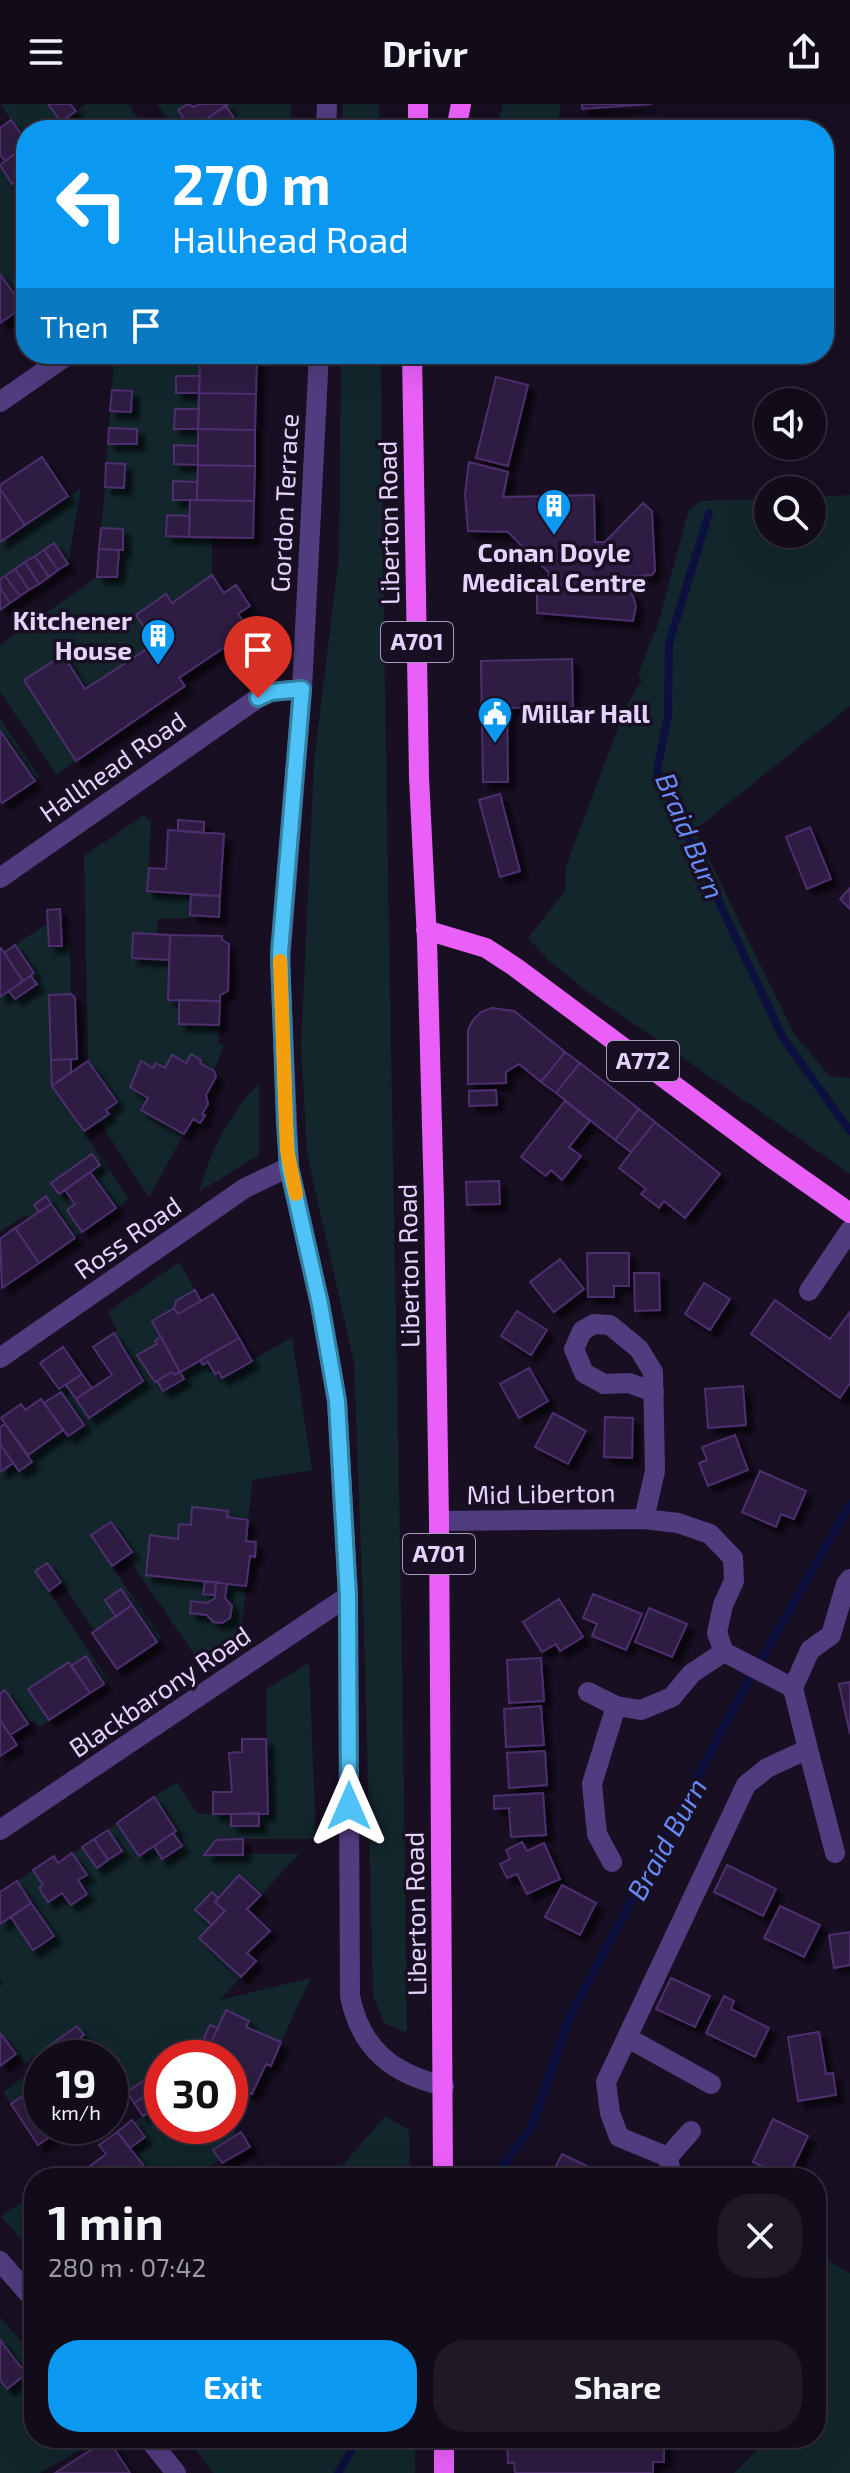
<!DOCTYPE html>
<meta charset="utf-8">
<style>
:root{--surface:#120b1a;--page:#1f1927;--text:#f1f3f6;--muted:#9c9ba2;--line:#312b39;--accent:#0b98f1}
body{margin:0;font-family:"Exo 2",sans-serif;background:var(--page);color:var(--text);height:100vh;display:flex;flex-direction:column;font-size:30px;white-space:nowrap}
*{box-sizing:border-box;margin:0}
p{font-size:26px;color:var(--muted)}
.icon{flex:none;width:44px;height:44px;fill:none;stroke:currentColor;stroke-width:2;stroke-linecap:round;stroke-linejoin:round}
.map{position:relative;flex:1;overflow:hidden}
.side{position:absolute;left:24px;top:2064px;width:802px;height:280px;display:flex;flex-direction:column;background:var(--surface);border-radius:32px;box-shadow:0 8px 32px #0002,0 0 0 2px var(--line)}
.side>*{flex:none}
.top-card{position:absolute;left:16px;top:16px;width:818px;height:244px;border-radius:32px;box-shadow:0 8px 32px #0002,0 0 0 2px var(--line);background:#0b98f1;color:#fff;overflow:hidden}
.fabs{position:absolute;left:754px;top:284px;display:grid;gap:16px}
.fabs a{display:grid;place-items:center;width:72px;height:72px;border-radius:50%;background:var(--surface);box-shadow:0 8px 32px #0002,0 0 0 2px var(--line);font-size:40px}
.speed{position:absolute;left:24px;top:1936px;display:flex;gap:16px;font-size:40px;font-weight:700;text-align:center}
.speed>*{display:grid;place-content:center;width:104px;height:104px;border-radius:50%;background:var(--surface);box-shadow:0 8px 32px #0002,0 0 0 2px var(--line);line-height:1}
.speed small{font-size:20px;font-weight:400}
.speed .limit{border:12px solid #d22;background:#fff;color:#111}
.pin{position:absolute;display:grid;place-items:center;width:68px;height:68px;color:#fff;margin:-82px -34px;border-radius:50% 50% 50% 0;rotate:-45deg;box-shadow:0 0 8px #0007}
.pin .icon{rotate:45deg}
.me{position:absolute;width:88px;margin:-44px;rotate:0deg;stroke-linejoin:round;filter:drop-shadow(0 0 6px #0008)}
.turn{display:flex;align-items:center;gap:28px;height:168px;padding:0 24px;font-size:36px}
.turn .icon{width:104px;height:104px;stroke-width:2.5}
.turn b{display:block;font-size:56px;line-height:68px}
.then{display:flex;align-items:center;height:76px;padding:0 24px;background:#0003;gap:16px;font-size:30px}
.round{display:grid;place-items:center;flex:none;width:84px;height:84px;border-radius:32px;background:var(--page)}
.head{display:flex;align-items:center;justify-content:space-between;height:136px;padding:0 24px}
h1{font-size:48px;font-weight:700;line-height:60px}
.action{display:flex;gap:16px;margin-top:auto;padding:16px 24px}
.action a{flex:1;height:92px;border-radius:32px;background:var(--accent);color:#fff;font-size:32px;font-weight:700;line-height:92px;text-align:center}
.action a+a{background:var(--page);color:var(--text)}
header{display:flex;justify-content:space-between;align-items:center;height:104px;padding:0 24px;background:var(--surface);font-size:36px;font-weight:700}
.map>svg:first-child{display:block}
.green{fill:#12262c}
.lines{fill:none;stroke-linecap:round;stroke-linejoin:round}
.stream{stroke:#0c103f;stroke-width:8}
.building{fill:#2f1c43;stroke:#4d2f6e;stroke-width:2;filter:url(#shadow)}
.minor{stroke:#523c80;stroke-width:20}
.major{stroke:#ea5ff8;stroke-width:20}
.route-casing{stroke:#337fa1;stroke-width:20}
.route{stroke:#4fc3f7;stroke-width:14}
.slow{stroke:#f59e0b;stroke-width:14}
.labels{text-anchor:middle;stroke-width:7;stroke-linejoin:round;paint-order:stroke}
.shield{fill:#180f23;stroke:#a798bc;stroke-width:2}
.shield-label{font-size:24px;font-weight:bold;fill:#e4d3fd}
.street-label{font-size:26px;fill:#e4d3fd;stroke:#180f23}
.poi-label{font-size:26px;font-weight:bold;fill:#e4d3fd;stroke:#180f23}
.water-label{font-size:28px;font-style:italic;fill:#668bf8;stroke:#180f23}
</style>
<header><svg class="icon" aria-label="menu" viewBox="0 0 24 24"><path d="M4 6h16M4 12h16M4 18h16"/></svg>Drivr<svg class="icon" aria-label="share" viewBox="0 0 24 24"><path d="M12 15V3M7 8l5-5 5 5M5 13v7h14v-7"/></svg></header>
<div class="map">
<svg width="850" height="2369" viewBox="0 0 850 2369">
<defs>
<filter id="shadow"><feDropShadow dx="7" dy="7" stdDeviation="2" flood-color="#0009"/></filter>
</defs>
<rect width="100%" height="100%" fill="#180f23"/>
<path class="green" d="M0,0H48L61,18L49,26H26V37Z
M86,0H128L146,26H73L65,15Z
M157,0H188L179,7L191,25L175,26Z
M228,0H291V20L282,26H242L226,2Z
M343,0H379L380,26H342Z
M503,0H561L557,26H496Z
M0,62L12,79L16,77L26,91V139L23,141L26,146V200L23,203L0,170Z
M121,250H297V253L201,251L200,272L176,273V288L199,289V305L175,306L174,324L198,325V342L174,341V360L198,361L197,378L173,377V395L190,396V412H167L166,432L212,433V471L172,499L166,491L155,540L85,585L63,551L24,576L76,657L56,670L0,588V541L97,473H117L123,425L101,424L105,383L124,384L125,360L106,359L108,340H137V325L109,324L110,307L131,308L132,287L112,286L114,255Z
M341,250H381C386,809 401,1367 407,1926L405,1928L384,1919L373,1892L365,1557L354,1259L307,1050L301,941L314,658L339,451Z
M81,384L68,460L54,439L0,475V438Z
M850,391V602L695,726L794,930L830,972L850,974V1070L588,888L549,857L528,834L565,787L566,762L627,600L642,576L638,570L659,517L688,408L701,397L768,395V430H812V393Z
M0,615L40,673L35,677L0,627Z
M144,711L151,717L147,787L191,791L190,811L219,813L158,815L157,830H133L132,854L169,856L168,895L179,896V920L219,921V941H224L214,967L200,959L201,955L191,950L186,959L172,951L165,964H153L141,957L135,969L137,971L130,983L148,994L141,1006L184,1030L149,1093L99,1017L108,1011L106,1006L117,998L88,957L84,752Z
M48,819L49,842L70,841L71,890L49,891L52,982L129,1095L116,1104L90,1068L100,1061L92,1050L51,1079L59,1090L65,1086L75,1100L67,1106L82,1128L74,1133L46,1092L34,1101L39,1108L28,1115L25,1111L0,1128V893L9,887L15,895L37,880L31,872L34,869L15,841Z
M259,979V1051L199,1088C211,1045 229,1011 259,979Z
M179,1158L195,1186L174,1204L152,1217L161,1233L155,1236L157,1240L137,1251L143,1262L145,1261L163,1286L184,1275L180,1268L200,1256L203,1261L208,1258L214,1270L219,1268L222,1274L292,1233L312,1366L253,1376L248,1416L227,1413L228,1407L192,1404L191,1421L179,1420L178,1435L151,1431L205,1477L204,1490L215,1491L207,1499L191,1497L190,1509L207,1511L213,1518L222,1519L230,1514L232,1502L225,1494L227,1480L246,1482L240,1538L202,1562L127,1452L132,1448L111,1418L91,1432L162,1535L157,1538L121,1485L105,1496L116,1513L95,1527L47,1459L35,1467L109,1577L104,1580L86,1552L71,1562L68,1558L29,1585L49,1616L39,1623L34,1616L28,1620L6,1587L0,1590V1368L13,1359L19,1367L32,1358L28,1351L63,1326L68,1332L84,1321L59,1285L66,1281L90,1314L143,1277L114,1229L117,1226L108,1208Z
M309,1559L316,1735H243L205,1750H299L261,1791L239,1772L218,1794L211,1788L196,1806L212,1821L200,1835L241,1873L220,1896L311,1874L281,1938L246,1923L248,1917L226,1906L218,1924L210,1921L204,1934L211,1938L204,1954H162V1991L149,1973L110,1999V1954H52L84,1931L78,1922L24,1960L0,1929V1882L3,1880L0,1876V1820L11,1813L33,1846L54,1832L17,1777L33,1766L43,1781L39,1784L62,1789L71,1801L87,1790L78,1776L86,1770L73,1750L82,1743L121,1746L108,1726L117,1719L139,1751L155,1741L163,1755L182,1742L173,1729L176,1726L154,1693L177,1678L198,1710H231V1722H259V1709H268L266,1585Z
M42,1961V1975L25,1986L27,1989L11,2000L3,1988Z
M230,1980L252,1990L232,2033L213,2046L220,2055L192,2074H136L147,2066L130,2044L145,2033L134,2018L162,1999V2022H230Z
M385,2012L409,2026L410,2074H332Z
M34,2090V2150L1,2112Z
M825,2155L850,2169V2369H734L765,2338V2334H816V2170Z
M0,2213L34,2252V2334H101L40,2369H0Z
M187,2334H415V2369H213Z"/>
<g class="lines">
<path class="stream" d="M709,409L669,539L668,611L657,666L783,934L850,1027
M494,2074L532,2022L570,1912L741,1591L850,1400
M338,2369L359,2334"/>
</g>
<path class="building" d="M48,0H70L76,7L61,18Z
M188,0L194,3L199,0H228L191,25L178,6Z
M582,0H652L582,5Z
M226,2L242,26H189L191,25Z
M65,15L73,26H56L54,23Z
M11,16L26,37V42L5,57L0,51V24Z
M26,42V70L12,80L0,61Z
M0,170L23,203L0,219Z
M200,251L257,252L256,290L199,289Z
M176,272H200L199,289H176Z
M496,273L528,281L508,362L476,354Z
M112,286L132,287L131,308L110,307Z
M199,289L256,290L255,326L198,325Z
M175,305H199L198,325H174Z
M109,324L137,325V340H108Z
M198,325L255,326V362L198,361Z
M174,341L198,342V361L174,360Z
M42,353L68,392L25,421L0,385V381Z
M469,358L508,368L503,393L594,391L595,438H605L643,399L652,407L655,467L652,471L609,474L610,487L629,488L633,492L636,502L633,517L537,509V484L550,470L508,428L468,427L465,390Z
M106,359L125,360L124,384L105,383Z
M198,361L255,362L254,397L197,396Z
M173,377L197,378V396H173Z
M0,385L25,421L0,438Z
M190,396L254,397L253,434L189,433Z
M167,411L190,412L189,433L166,432Z
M101,424L123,425V446L99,445Z
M54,439L68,460L58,466L44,446Z
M99,445L119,446L117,473H97Z
M44,446L58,466L49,473L35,452Z
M35,452L49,473L39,480L25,458Z
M25,458L39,480L29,486L15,465Z
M15,465L29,486L20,492L5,472Z
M212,471L224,489L236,481L250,502L238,510L250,526L179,574L185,582L76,657L24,576L63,551L85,585L155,540L136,511L166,490L172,499Z
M5,472L20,492L10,499L0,484V475Z
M0,484L10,499L0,506Z
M572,555L573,603L507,604L508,678H483L481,557Z
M0,627L35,677L2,699L0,696Z
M500,690L520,767L500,773L479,696Z
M178,716L204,718V729L178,727Z
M810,723L831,775L807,785L786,733Z
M168,726L224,730L220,792L147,787L149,764L166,765Z
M850,784V805L840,795Z
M191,791L220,792L219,813L190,811Z
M60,805L62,842H49L47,806Z
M133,829L170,831L169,856L132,854Z
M170,831L222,832V836L229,840L228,887L220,891V897L168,896Z
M15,841L34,869L23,877L4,849Z
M1,844L23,877L0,893V844Z
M31,872L37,880L15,895L9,887Z
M71,890L75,894L77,955L51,956L49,891Z
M179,896L220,897L219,921L179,920Z
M492,904L514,907L565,948L541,978L519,960L506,968V979L468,980V926L473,916L481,908Z
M565,948L580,959L556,989L541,978Z
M191,950L201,956L200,959L214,967L216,973L206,991L208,1000L202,1010L205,1011L203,1015L200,1019L193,1015L184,1030L141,1006L148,994L130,983L141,957L153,964L156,959L165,964L172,951L186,959Z
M71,955V968L52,982L51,956Z
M88,957L117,998L106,1006L109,1010L84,1027L52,982Z
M580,959L639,1005L615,1036L556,989Z
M496,986L497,1001L469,1002V987Z
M565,997L590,1017L569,1043L581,1052L562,1076L551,1066L546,1072L521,1053Z
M639,1005L655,1018L631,1048L615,1036Z
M655,1018L720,1070L685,1114L664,1097L659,1104L641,1090L646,1085L619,1064Z
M92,1050L100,1061L59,1090L51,1079Z
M90,1068L116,1104L82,1128L67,1106L75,1100L65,1086Z
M499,1077L500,1100L467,1101L466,1078Z
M46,1092L51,1100L39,1108L34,1101Z
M51,1100L75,1134L39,1159L15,1124Z
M15,1124L39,1159L2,1184L0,1135Z
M587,1149H629V1182H614V1193H588Z
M560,1155L584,1185L554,1208L530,1178Z
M634,1169H659L660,1206L635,1207Z
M704,1179L730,1195L710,1226L685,1210Z
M195,1186L201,1197L178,1210L174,1204L176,1197Z
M213,1190L239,1234L180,1268L152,1217L174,1204L178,1210Z
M775,1196L830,1235L850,1208V1279L840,1294L751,1230Z
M517,1207L547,1226L531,1251L501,1232Z
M114,1229L143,1277L89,1314L76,1295L112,1271L93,1243Z
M161,1233L180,1268L174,1271L172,1268L155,1278L137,1251L157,1240L155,1237Z
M239,1234L252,1257L222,1274L219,1268L215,1270L208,1258L203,1261L200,1256Z
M63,1243L82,1270L59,1285L40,1259Z
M529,1264L548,1297L519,1314L500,1280Z
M172,1268L174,1271L180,1268L184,1275L163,1287L157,1277Z
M82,1270L92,1284L76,1295L66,1281Z
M743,1282L746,1321L708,1324L705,1285Z
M61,1288L84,1321L68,1332L44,1299Z
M41,1295L63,1326L28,1351L1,1314L21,1300L25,1306Z
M553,1309L586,1327L568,1360L535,1343Z
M605,1313L633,1314L632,1354L604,1353Z
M5,1320L32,1358L19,1367L0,1340V1323Z
M735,1331L748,1366L708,1382L699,1359L707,1356L702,1343Z
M0,1340L13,1359L0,1368Z
M760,1367L806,1387L794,1415L781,1410L776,1423L742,1408Z
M192,1403L228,1407L227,1413L248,1416L246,1437L256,1438L255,1453L250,1452L246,1482L146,1471L150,1431L178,1435L179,1420L191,1421Z
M111,1418L132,1448L112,1462L91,1431Z
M47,1459L61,1478L49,1487L35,1467Z
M205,1477L216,1478L215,1491L203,1490Z
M216,1478L227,1480L225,1494L232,1502L230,1514L222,1519L213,1518L207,1511L190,1509L191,1497L207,1499L215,1494Z
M121,1485L132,1501L116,1513L105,1496Z
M593,1490L642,1510L626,1546L592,1532L597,1520L583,1514Z
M559,1495L583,1533L560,1547L556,1540L542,1548L523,1518Z
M132,1501L157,1538L117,1565L92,1529Z
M649,1504L687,1520L672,1553L635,1538Z
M86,1552L104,1580L90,1589L71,1562Z
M541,1554L544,1597L509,1599L507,1556Z
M69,1558L90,1589L49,1616L28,1585Z
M850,1578V1630L839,1580Z
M5,1586L28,1620L10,1631L0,1616V1590Z
M541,1602L544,1641L506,1643L504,1605Z
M0,1616L17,1641L0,1652Z
M242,1635H266L268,1710H213V1688H232L229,1649L242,1648Z
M545,1647L547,1681L509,1684L507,1649Z
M543,1689L546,1731L511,1733L509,1704L494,1705V1692Z
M154,1693L176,1727L139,1752L117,1719Z
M259,1709V1722H231V1710Z
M108,1726L122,1747L108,1756L94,1735Z
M173,1729L182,1742L162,1755L154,1742Z
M94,1735L108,1756L97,1764L82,1743Z
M243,1735V1751H204L216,1736Z
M522,1738L527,1747L544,1739L560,1775L527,1790L517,1770L507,1774L500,1760L510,1755L506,1746Z
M72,1749L87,1771L78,1776L87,1790L71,1801L62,1789L48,1798L39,1784L43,1781L33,1766L54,1752L58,1759Z
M727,1761L776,1785L763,1812L714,1788Z
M239,1771L261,1791L247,1805L270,1827L247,1849L256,1857L241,1873L199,1834L225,1807L215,1798Z
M17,1777L31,1799L0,1820V1788Z
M562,1781L596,1799L580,1831L545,1813Z
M212,1788L218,1794L215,1798L225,1807L212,1821L195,1806Z
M31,1799L54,1832L33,1846L11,1813Z
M780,1802L820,1821L804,1853L764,1834Z
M850,1828V1861L834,1864L829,1831Z
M671,1874L710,1892L695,1923L656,1905Z
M724,1892L734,1897L731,1905L769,1924L755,1953L706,1929Z
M226,1906L249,1917L246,1923L281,1938L271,1962L266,1960L252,1990L230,1980V1954H204Z
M210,1921L218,1924L211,1938L204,1934Z
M77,1922L84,1931L52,1954L46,1944Z
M819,1928L826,1970L833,1969L836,1991L798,1997L788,1933Z
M0,1929L16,1950L0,1962Z
M150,1972L157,1984L134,1999L127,1988Z
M41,1975L42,2022H66L38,2041L11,2000L27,1989L25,1986Z
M157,1984L162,1991V1999L143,2012L134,1999Z
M773,2015L808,2032L788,2074L753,2058Z
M132,2016L145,2033L130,2044L117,2028Z
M117,2028L147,2066L136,2074H100L90,2062L106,2050L99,2041Z
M241,2028L250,2043L222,2059L213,2046Z
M562,2050L601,2069L599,2074H550Z
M272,2062L275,2065L286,2074H261Z
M0,2236L26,2270L7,2285L0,2276Z
M507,2334H664V2358H653V2369H515L514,2359H508Z
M108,2335L130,2369H55Z"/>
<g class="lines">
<path class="minor" d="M326,26L327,0
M319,250L302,585L280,859L289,1063L320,1200L337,1297L348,1492L350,1892C361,1946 393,1970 444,1982
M0,298L69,250
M0,774L258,594L271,588L302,585
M809,1187L850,1126
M0,1254L245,1084L289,1063
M644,1415L655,1367L653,1268L639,1245L610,1221L594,1220L582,1227L574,1245L584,1269L604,1280L629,1279L654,1288
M439,1417L644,1415L678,1419L710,1430L733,1454L734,1477L723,1501L717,1529L724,1548L793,1584
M588,1588L616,1602
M808,1645L835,1749
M0,1726L348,1492
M612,1758L597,1730L592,1680L616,1602L641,1606L672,1593L692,1569L724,1548
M628,1934L711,1980
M668,2053L619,2033L610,2009L606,1978L746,1681L767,1664L808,1645L793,1584L810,1546L831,1531L846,1480L850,1475
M672,2074L668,2053L691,2027
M0,2157L34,2196
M148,2334L176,2369"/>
<path class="major" d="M418,26V0
M456,26L461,0
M412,250L419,673L427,836L434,1097L439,1417L443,2074
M426,826L486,844L515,863L769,1052L850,1109
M444,2334V2369"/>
</g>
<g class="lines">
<defs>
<path id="route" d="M258,594L271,588L302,585L280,848L286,1019L289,1063L320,1200L337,1297L348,1492L349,1702"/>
</defs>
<use href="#route" class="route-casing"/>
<use href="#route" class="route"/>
<path class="slow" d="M280,857L287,1046L296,1090"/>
</g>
<defs>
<symbol id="building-pin" viewBox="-11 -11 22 30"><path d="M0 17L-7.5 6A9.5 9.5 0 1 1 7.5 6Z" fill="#0b98f1" stroke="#180f23"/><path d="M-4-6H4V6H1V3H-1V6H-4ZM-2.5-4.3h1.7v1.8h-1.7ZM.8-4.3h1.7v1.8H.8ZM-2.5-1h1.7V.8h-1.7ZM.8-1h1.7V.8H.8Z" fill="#fff"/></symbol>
<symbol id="civic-pin" viewBox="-11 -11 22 30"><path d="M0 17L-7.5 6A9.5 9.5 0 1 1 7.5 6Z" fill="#0b98f1" stroke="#180f23"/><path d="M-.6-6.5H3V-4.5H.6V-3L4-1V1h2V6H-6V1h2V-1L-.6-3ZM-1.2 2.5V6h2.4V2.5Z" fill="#fff"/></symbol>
</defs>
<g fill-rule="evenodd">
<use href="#building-pin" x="534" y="382" width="40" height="54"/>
<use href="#building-pin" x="138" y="512" width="40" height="54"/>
<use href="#civic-pin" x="475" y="590" width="40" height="54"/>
</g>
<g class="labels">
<g class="shield">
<rect x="381" y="518" width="72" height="40" rx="6"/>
<rect x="607" y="937" width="72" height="40" rx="6"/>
<rect x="403" y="1430" width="72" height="40" rx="6"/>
</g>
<g class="shield-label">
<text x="417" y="546">A701</text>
<text x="643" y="965">A772</text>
<text x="439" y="1458">A701</text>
</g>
<g class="street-label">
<text transform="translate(285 399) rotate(-87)" y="9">Gordon Terrace</text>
<text transform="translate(389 419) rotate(-91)" y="9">Liberton Road</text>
<text transform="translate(113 663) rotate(-35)" y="9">Hallhead Road</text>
<text transform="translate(128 1134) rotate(-35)" y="9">Ross Road</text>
<text transform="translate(409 1162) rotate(-91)" y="9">Liberton Road</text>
<text transform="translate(541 1390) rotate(-1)" y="9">Mid Liberton</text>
<text transform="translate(160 1588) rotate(-34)" y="9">Blackbarony Road</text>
<text transform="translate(416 1810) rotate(-91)" y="9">Liberton Road</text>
</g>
<g class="poi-label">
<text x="554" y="458">Conan Doyle<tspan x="554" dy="30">Medical Centre</tspan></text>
<text x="132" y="526" text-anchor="end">Kitchener<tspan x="132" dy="30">House</tspan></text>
<text x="521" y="619" text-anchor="start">Millar Hall</text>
</g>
<g class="water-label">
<text transform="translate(690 732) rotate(67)" y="10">Braid Burn</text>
<text transform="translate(667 1735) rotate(-61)" y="10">Braid Burn</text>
</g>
</g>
</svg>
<div class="fabs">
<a><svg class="icon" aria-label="sound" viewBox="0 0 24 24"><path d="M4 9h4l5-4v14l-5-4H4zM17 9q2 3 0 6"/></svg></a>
<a><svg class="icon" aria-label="search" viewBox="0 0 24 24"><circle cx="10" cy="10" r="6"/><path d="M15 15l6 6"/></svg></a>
</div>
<div class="speed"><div>19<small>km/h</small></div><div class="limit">30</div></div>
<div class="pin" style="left:258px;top:594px;background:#d93025"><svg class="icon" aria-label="arrive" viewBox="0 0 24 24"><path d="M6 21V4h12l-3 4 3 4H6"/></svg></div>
<svg class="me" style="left:349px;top:1702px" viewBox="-20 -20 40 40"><path d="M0-17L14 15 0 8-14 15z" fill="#4fc3f7" stroke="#fff" stroke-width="4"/></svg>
<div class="top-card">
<div class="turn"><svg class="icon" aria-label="left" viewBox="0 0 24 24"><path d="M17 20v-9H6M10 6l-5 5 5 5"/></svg><div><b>270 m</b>Hallhead Road</div></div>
<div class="then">Then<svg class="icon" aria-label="arrive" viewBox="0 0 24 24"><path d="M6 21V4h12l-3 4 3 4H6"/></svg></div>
</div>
<section class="side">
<div class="head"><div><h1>1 min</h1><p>280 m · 07:42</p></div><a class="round"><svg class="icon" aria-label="close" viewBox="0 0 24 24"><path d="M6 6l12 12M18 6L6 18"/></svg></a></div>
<div class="action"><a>Exit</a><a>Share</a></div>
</section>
</div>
